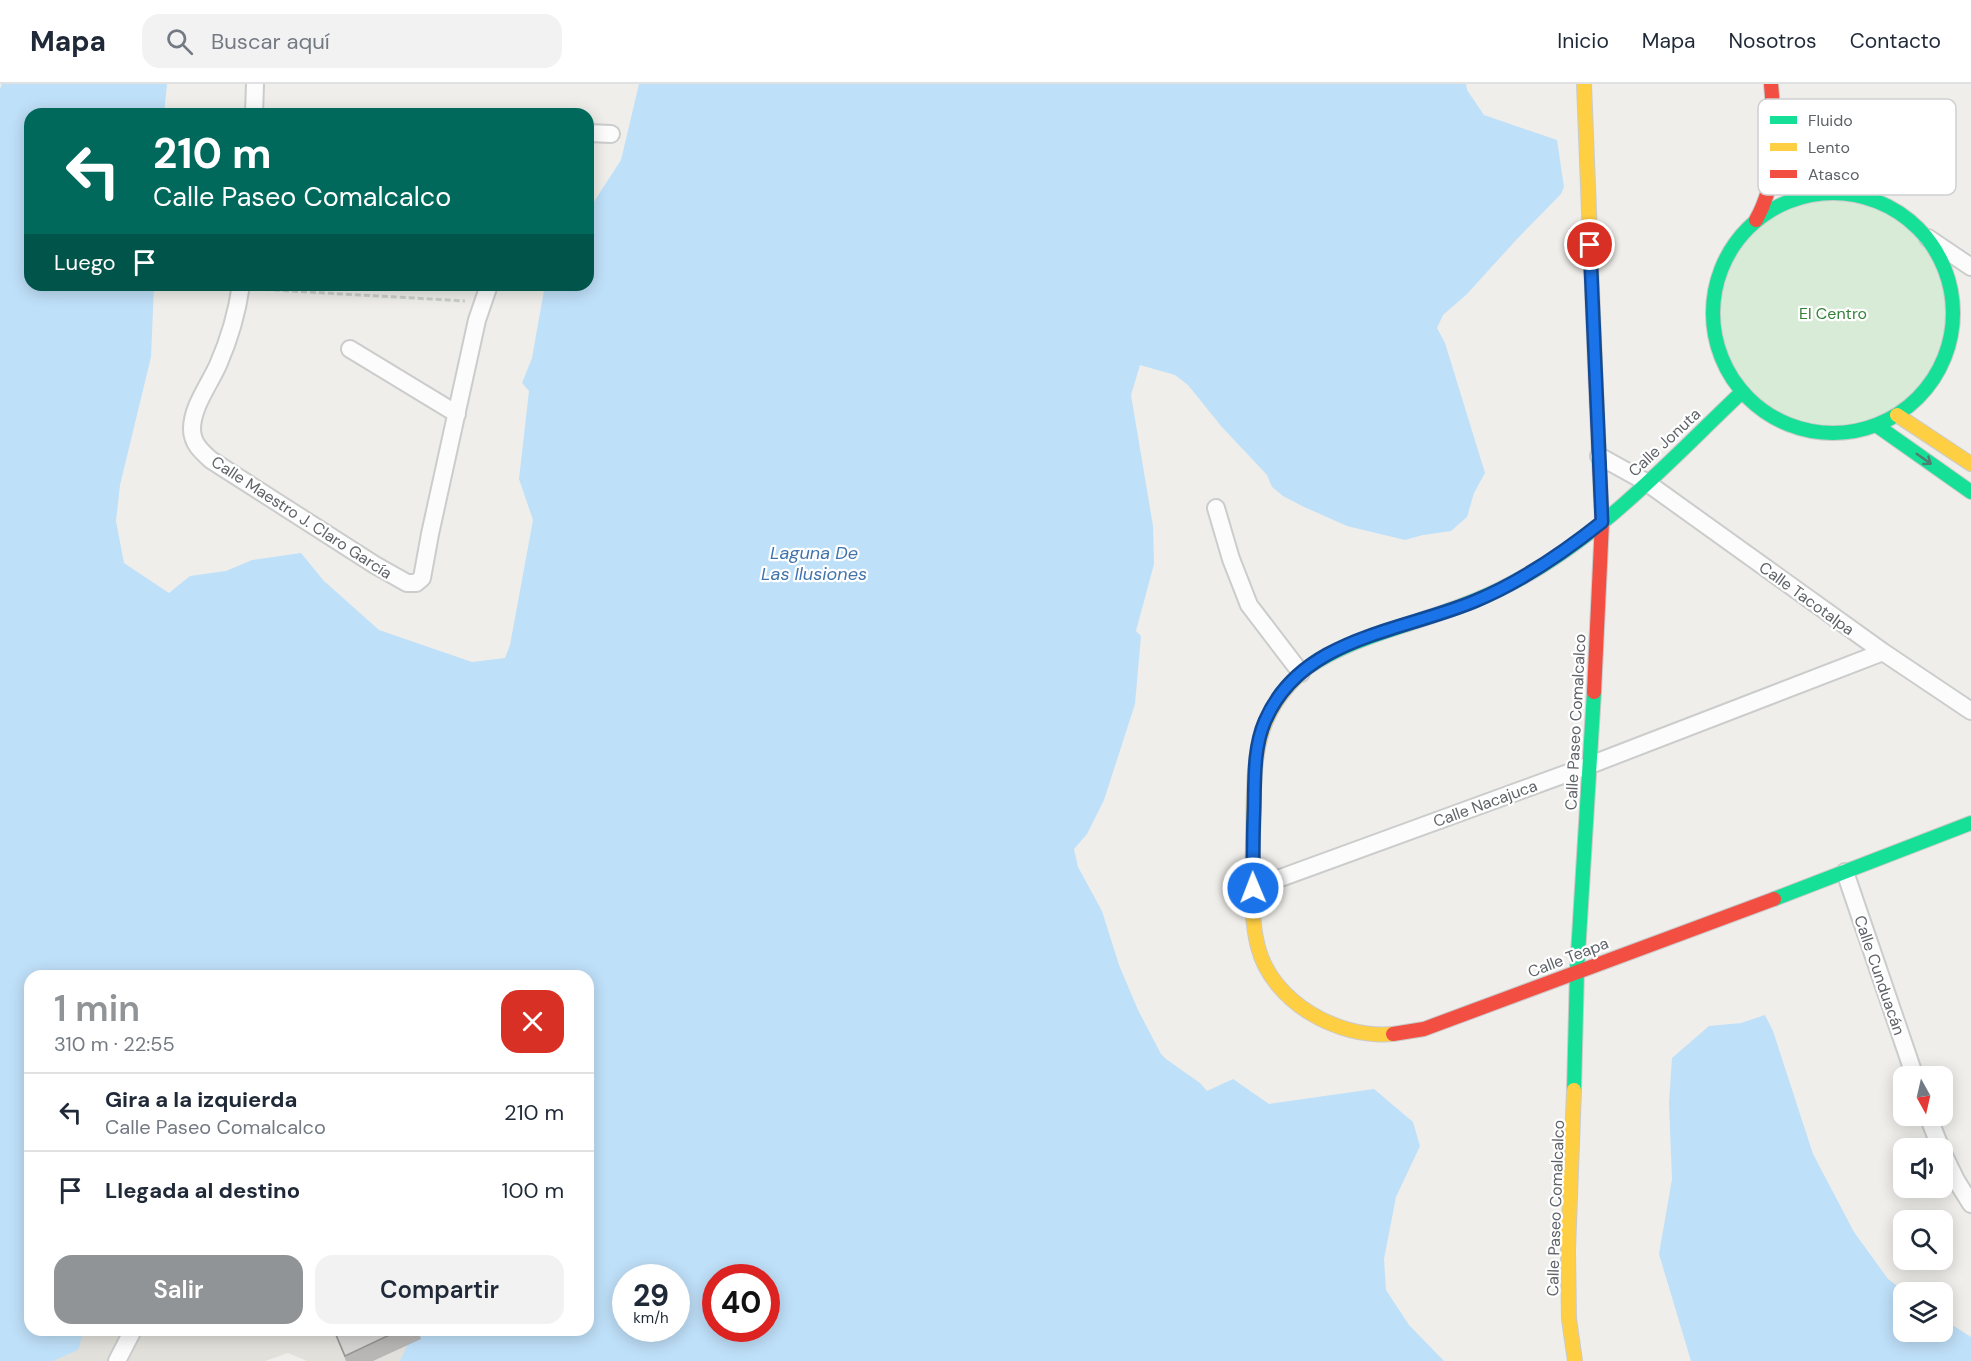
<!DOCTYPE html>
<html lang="es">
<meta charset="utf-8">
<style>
:root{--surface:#fff;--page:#f2f2f3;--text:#1f2937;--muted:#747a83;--line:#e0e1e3;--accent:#919496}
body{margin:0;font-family:"DM Sans",sans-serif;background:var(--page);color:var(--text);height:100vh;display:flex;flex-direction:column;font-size:22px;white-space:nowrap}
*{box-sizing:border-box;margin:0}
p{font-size:20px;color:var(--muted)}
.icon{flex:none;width:33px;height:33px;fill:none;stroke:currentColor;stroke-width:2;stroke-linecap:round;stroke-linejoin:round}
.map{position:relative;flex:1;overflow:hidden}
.sheet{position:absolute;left:24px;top:886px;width:570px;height:366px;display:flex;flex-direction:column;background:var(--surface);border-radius:18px;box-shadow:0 3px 15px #0003}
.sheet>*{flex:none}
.hud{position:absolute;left:24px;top:24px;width:570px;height:183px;border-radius:18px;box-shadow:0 3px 15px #0003;background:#00695c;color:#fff;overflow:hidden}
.needle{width:39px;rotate:172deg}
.fabs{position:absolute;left:1893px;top:982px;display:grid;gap:12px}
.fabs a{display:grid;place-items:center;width:60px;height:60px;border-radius:12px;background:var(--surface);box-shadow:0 3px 15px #0003;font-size:30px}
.speed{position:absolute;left:612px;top:1180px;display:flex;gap:12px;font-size:30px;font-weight:700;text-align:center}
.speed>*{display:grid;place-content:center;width:78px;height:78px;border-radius:50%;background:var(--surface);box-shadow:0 3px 15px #0003;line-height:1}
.speed small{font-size:15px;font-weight:400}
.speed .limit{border:9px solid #d22;background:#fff;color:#111}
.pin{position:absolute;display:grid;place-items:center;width:51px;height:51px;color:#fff;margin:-26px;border:3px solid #fff;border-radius:50%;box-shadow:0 2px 6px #0007}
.me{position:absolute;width:66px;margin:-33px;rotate:359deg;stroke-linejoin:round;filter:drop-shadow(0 0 4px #0008)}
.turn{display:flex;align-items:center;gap:21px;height:126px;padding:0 30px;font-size:27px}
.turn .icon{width:78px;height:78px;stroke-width:2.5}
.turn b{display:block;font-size:42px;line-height:51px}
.then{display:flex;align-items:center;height:57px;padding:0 30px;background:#0003;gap:12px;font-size:22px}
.round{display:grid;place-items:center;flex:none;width:63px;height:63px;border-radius:18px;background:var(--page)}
.head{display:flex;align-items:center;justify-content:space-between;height:102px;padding:0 30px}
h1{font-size:36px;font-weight:600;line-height:45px;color:var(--accent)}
.primary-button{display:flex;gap:12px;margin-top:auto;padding:12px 30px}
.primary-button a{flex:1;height:69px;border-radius:18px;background:var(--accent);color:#fff;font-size:24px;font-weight:600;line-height:69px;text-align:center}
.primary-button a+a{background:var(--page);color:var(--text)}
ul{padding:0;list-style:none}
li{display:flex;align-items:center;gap:18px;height:78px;padding:0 30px;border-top:2px solid var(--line)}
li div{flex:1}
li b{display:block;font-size:22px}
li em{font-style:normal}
header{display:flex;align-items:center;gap:36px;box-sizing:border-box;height:84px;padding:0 30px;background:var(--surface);border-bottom:2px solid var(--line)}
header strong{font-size:28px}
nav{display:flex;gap:33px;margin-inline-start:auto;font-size:21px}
.search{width:420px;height:54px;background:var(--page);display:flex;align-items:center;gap:15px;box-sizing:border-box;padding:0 21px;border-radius:18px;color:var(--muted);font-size:22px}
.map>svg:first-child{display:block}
.education{fill:#e2e0da}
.green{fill:#d8ebd6}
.water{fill:#bfe0f9;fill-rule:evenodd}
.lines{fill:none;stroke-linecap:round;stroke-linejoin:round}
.street-casing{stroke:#cbcccc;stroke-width:20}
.fast-casing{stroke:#cacacb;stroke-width:16}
.slow-casing{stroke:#cacacb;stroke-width:16}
.jam-casing{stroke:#cacacb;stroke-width:16}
.path{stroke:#cacfcc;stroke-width:3;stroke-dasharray:6 3;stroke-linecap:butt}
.street{stroke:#fdfcfc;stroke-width:16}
.fast{stroke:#16e098;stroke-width:14}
.slow{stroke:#ffcf43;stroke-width:14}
.jam{stroke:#f24e42;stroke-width:14}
.wall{fill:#b8b7b5}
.building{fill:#d6d5d3;stroke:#969594;stroke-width:1.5}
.oneway{stroke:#507c72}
.route-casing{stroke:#114b97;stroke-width:15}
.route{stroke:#1a73e8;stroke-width:10}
.labels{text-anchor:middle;stroke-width:4.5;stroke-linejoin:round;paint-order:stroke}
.park-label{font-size:16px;fill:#348238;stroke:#fff}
.street-label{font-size:16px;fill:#5f6368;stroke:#fff}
.water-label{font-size:18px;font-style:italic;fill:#4174aa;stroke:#fff}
.key{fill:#fff;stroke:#cfd0d2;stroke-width:1.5}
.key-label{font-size:16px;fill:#5f6368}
</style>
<header>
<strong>Mapa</strong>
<div class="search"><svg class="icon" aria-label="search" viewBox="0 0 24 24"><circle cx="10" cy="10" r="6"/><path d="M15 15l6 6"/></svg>Buscar aquí</div>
<nav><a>Inicio</a><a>Mapa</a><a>Nosotros</a><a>Contacto</a></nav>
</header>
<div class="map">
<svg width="1971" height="1277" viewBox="0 0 1971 1277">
<rect width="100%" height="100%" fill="#efeeea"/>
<path class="education" d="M57,1246L433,1247L429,1277H307L288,1269L265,1277H0V1264Z"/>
<path class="green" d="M1713 229a120 120 0 1 1 240 0a120 120 0 1 1-240 0Z"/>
<path class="water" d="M2,0H167L164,30H30V201H154L151,273L120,401L116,437L124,479L169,509L190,492L226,487L252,476L301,469L324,497L379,546L472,578L505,574L510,561L533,436L519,395L529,307L522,299L532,274L545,201H588V127L621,76L639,0H1466L1467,6L1484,31L1557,56L1564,103L1561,110L1517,155L1467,210L1443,231L1437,244L1445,259L1485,389L1474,409L1467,433L1451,447L1423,451L1405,456L1347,442L1302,422L1283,412L1272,403L1267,391L1221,342L1188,301L1175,291L1140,281L1131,311L1153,442L1154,480L1136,547L1141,552L1135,620L1104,716L1087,750L1074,765L1078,783L1102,827L1119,881L1138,926L1161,970L1166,975L1200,999L1207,1007L1233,995L1269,1020L1374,1005L1413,1038L1420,1062L1396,1113L1384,1175L1386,1206L1409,1241L1444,1277H400L414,1247L588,1246V892H30V1246L84,1247L78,1266L53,1277H0V5ZM626,1194H676V1245H626ZM716,1194H766V1245H716Z
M1765,931L1773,947L1813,1070L1854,1148L1888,1195L1907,1209H1904V1248H1942L1943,1235L1971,1253V1277H1691L1659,1170L1672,1095L1669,1019L1672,974L1709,942L1741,939Z"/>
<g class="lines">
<defs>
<path id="street" d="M254,30L255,0
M588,49L611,50
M1928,154L1971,183
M241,201C237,229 229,256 218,281C209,301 192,323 192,345C192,359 201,367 211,376L375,481L407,499H416L422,494L430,450L477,236L489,201
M350,265L457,330
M1599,372L1646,398L1883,568L1971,627
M1216,424L1231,475L1249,521L1301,589
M1845,788L1915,993
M1253,804L1590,681L1883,568
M1928,1032L1941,1065
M1942,1067L1956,1096L1971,1120
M117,1277L133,1246"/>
<path id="fast" d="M1777,31L1790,61L1801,76L1851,109
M1713 229a120 120 0 1 1 240 0a120 120 0 1 1-240 0Z
M1876,341L1971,408
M1307,584C1336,564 1368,553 1402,542C1439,530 1477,518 1512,499C1601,453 1670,376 1742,308
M1774,815L1971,739
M1574,1006L1577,886L1594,608"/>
<path id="slow" d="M1584,0L1595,281
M1897,331L1971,380
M1307,584C1248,632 1255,685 1253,754C1253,789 1249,829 1258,863C1272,918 1338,955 1393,950
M1574,1006L1568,1166L1569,1235L1575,1277"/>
<path id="jam" d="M1756,136C1780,93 1775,47 1771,0
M1594,608L1602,438L1595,281
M1393,950L1424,945L1774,815"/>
</defs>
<use href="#street" class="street-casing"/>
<use href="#fast" class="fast-casing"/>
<use href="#slow" class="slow-casing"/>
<use href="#jam" class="jam-casing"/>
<path class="path" d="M256,205L465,217"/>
<use href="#street" class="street"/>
<use href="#fast" class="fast"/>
<use href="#slow" class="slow"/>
<use href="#jam" class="jam"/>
</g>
<path class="wall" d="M333,1246H418L421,1255L373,1277H346Z"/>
<path class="building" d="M334,1246H400L345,1272Z"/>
<defs><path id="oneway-shaft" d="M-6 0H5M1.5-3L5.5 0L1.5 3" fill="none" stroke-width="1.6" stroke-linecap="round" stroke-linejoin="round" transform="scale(1.5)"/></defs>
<use class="oneway" href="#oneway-shaft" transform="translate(1924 375) rotate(35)"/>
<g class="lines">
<defs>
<path id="route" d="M1253,804C1253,778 1253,752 1254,727C1255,697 1253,665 1265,637C1301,553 1401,548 1475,517C1521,498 1563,469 1602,438L1590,161"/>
</defs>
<use href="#route" class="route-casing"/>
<use href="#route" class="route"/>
</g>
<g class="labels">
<g class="park-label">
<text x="1833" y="235">El Centro</text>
</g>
<g class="street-label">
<text transform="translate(1664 358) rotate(-43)" y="6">Calle Jonuta</text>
<text transform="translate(302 433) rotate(33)" y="6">Calle Maestro J. Claro García</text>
<text transform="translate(1807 514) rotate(36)" y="6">Calle Tacotalpa</text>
<text transform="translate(1575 638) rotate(-87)" y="6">Calle Paseo Comalcalco</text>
<text transform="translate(1485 719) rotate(-20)" y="6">Calle Nacajuca</text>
<text transform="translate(1568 873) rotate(-21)" y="6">Calle Teapa</text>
<text transform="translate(1880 891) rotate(71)" y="6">Calle Cunduacán</text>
<text transform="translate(1555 1124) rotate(-88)" y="6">Calle Paseo Comalcalco</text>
</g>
<g class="water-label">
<text x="814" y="475">Laguna De<tspan x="814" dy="21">Las Ilusiones</tspan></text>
</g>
</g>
<rect x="1758" y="15" width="198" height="96" rx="9" class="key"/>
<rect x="1770" y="32" width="27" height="8" fill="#16e098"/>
<rect x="1770" y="59" width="27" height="8" fill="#ffcf43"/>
<rect x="1770" y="86" width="27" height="8" fill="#f24e42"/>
<g class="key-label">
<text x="1808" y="42">Fluido</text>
<text x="1808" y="69">Lento</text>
<text x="1808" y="96">Atasco</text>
</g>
</svg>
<div class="fabs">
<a><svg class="needle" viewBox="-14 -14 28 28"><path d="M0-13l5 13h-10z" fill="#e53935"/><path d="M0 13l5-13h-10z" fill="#747a83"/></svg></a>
<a><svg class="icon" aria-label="sound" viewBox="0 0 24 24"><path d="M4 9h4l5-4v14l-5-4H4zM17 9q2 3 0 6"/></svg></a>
<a><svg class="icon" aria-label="search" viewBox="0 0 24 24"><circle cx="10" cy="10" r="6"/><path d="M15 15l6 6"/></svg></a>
<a><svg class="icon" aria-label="layers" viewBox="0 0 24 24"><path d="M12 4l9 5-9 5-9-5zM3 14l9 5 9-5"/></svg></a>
</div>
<div class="speed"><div>29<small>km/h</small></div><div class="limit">40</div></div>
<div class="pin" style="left:1590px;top:161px;background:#d93025"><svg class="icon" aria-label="arrive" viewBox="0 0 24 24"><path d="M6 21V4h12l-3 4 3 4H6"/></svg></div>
<svg class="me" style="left:1253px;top:804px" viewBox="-20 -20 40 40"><circle r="17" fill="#1a73e8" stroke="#fff" stroke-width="3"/><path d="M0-11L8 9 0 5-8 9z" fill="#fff"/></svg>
<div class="hud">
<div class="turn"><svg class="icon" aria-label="left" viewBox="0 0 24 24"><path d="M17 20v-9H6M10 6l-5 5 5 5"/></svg><div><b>210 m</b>Calle Paseo Comalcalco</div></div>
<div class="then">Luego<svg class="icon" aria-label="arrive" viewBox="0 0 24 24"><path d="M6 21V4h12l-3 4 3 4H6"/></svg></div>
</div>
<section class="sheet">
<div class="head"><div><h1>1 min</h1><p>310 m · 22:55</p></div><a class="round" style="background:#d93025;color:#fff"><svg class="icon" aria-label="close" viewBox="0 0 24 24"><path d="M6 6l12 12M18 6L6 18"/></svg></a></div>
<ul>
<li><svg class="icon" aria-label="left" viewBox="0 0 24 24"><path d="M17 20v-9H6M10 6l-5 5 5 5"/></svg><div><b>Gira a la izquierda</b><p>Calle Paseo Comalcalco</p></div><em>210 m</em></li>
<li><svg class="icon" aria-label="arrive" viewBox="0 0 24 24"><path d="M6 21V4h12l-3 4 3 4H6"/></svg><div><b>Llegada al destino</b></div><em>100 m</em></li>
</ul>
<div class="primary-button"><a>Salir</a><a>Compartir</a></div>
</section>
</div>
